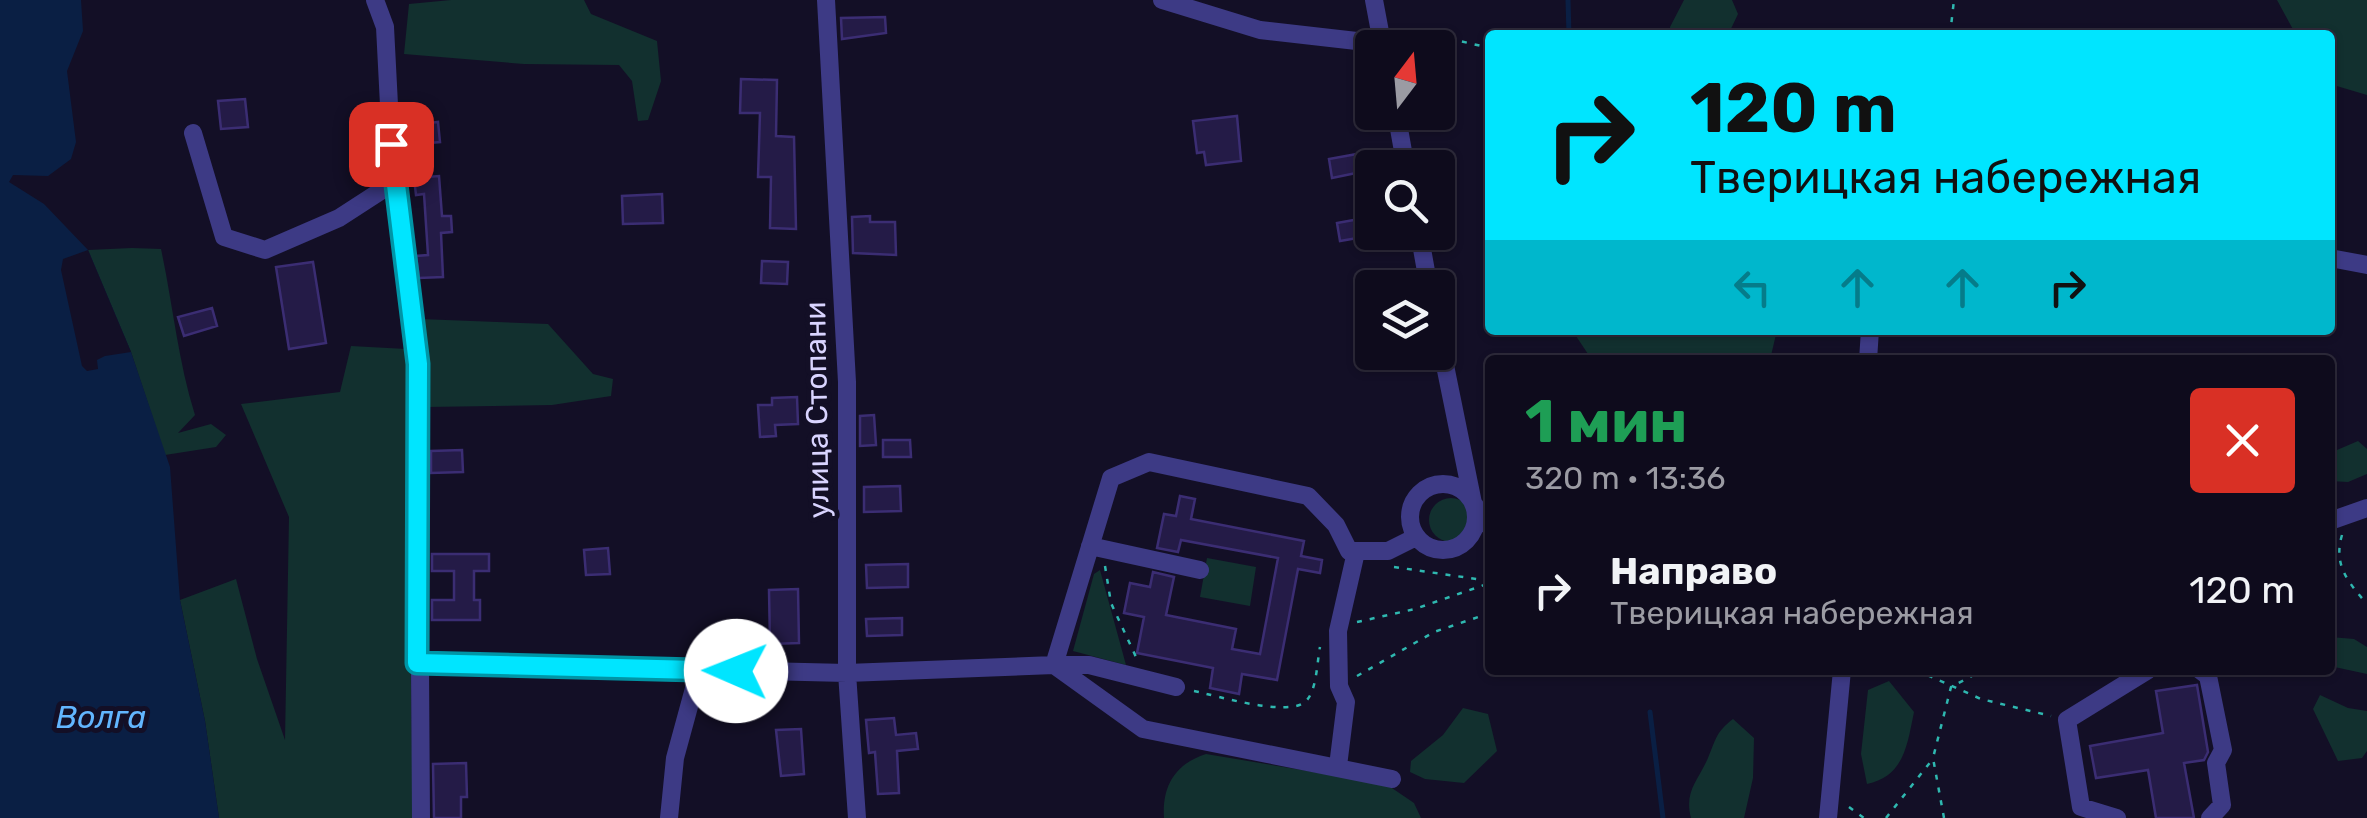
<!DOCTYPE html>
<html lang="ru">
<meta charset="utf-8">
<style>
:root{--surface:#0e0b1c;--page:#171425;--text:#f1f3f6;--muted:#9b9ba3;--line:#2e2b3b}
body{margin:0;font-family:Rubik,sans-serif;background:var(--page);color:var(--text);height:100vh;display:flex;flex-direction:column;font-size:38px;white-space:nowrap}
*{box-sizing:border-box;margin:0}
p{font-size:32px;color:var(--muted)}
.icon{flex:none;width:55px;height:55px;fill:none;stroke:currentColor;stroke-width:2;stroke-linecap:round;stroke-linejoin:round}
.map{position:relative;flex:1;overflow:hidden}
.sheet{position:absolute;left:1485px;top:355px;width:850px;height:320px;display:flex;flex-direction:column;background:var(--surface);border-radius:10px;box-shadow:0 2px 8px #0004,0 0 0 2px var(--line)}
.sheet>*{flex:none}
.hud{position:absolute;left:1485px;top:30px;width:850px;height:305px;border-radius:10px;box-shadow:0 2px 8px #0004,0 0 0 2px var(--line);background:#00e5ff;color:#111;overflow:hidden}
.needle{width:65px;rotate:16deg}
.buttons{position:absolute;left:1355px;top:30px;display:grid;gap:20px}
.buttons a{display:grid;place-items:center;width:100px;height:100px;border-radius:10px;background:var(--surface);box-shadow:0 2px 8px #0004,0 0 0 2px var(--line);font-size:50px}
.pin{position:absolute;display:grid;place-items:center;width:85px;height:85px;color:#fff;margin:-42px;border-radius:20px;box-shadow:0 5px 15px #0006}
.me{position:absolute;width:110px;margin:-55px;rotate:271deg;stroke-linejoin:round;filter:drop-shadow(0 0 8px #0008)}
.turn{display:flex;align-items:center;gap:35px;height:210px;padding:0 40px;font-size:45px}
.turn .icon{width:130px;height:130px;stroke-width:2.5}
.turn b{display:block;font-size:70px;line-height:85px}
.lanes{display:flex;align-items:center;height:95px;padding:0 40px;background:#0003;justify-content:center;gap:50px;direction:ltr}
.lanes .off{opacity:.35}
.round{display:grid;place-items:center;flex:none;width:105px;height:105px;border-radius:10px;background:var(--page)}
.overview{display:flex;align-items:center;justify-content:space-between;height:170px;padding:0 40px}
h1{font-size:60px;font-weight:700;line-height:75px;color:#1e9e55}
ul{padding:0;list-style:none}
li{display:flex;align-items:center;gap:30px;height:130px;padding:0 40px}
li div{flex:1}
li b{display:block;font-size:38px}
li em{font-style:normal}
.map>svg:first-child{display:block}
.green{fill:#12302f}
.water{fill:#0a1f44}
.pier{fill:#130f26}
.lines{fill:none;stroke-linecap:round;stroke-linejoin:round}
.stream{stroke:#0a1f44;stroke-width:5}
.building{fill:#241b47;stroke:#3b2d73;stroke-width:2.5}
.path{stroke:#2fb8b0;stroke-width:2.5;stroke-dasharray:5 8;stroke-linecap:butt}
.minor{stroke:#3d3a85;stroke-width:18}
.route-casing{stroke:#0095a6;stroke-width:25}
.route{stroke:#00e5ff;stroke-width:18}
.labels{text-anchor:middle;stroke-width:10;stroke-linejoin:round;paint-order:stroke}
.street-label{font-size:30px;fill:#d9d4ff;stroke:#130f26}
.water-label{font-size:32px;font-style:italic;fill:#62b6ff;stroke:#130f26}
</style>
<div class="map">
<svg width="2367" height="818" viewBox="0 0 2367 818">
<rect width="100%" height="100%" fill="#130f26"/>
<path class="green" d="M451,0H584L591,14L657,41L661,81L648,120L638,121L632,81L619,65L524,64L404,54L409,4Z
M1684,0H1732L1738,14L1728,35H1671L1670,27Z
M2277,0H2367V95L2330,84V35H2296Z
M132,248L161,249C173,305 178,361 195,415L178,433L211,424L226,435L216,447L165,455L131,352L88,250Z
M420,319L548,324L593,374L613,379L611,396L552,405L426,407Z
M1572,330H1777L1770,360H1592Z
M351,346L406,349L413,818H219L205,721L180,600L236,579L257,659L285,740L289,517L241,404L340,392Z
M2358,441L2367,449V474L2348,482L2330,481V453Z
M1429 520a22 22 0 1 1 44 0a22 22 0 1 1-44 0Z
M1207,558L1256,567L1250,606L1200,597Z
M1100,570L1126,665L1073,651L1094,574Z
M2330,637L2354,639L2367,647V674L2330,666Z
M1889,681L1914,712C1907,746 1904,776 1867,784L1861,754L1868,690Z
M2320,695L2348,708L2367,711V751L2362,758L2338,761L2313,709Z
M1463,708L1488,714L1497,751L1464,783L1425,779L1410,772L1411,761L1443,735Z
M1733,719L1754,738L1753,778L1744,818H1691C1684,791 1698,781 1708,758C1716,739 1716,732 1733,719Z
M1206,754L1386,784L1414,803L1421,818H1164C1162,786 1175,764 1206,754Z"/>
<path class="water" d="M0,0H81L83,31L67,71L76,142L71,159L48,176L13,175L9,182L44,204L88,250L131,352L170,467L180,600L205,721L219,818H0Z"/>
<path class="pier" d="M88,250L131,352L105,356L97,360L98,369L87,371L82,366L61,270L63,259Z"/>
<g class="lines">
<path class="stream" d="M1568,0L1569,35
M1650,712L1663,818"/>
</g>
<path class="building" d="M885,17L886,33L842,39L841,18Z
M741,79L777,80L776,136L794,137L796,229L770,228L771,177H758L760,113H740Z
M245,99L248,127L221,129L218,101Z
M1237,116L1241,161L1206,165L1204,152L1197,153L1193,121Z
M438,122L440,142L406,145L404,126Z
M1357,154L1361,172L1332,178L1329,159Z
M439,176L442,216H451L452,232L441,233L443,277L419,278L416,256L428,255L424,194L416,195L414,178Z
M662,194L663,223L623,224L622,196Z
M870,216V222H895L896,255L853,253L852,217Z
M1365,218L1369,236L1340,241L1337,223Z
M762,261L788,262L787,284L761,283Z
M313,262L326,343L289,349L276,267Z
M212,308L217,326L184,336L178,317Z
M797,397L798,424L775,425L776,436L760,437L758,405H772V398Z
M874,415L876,445L860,446V416Z
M883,440H910L911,457H883Z
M462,450L463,472L431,473V451Z
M900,486L901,511L864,512V487Z
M1180,496L1195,499L1191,519L1304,541L1301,556L1322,560L1320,573L1298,569L1277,680L1242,674L1239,694L1210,688L1213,668L1137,653L1144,617L1124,613L1130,583L1150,587L1153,572L1174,577L1166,615L1236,629L1232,649L1260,654L1278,558L1181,540L1178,552L1157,548L1164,514L1176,516Z
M608,548L610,574L586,575L584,550Z
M432,554H489V571H474V600H480V620H432V600H454V571H432Z
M908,564V587L867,588L866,565Z
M798,589L799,643L770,644L769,590Z
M902,618V635L867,636L866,619Z
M2197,685L2208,752L2204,760L2184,763L2194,818H2156L2148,770L2096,778L2090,746L2163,733L2156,691Z
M894,718L896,735L916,733L918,749L897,751L899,793L878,794L875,752L869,753L866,720Z
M801,729L804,774L781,776L776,730Z
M466,763L467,797H461V818H434L433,764Z"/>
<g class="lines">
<path class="path" d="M1950,35L1954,0
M1398,42L1438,36L1490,48
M2342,535C2333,565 2348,582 2367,604
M1105,566L1111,603L1136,657
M1394,567L1490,581
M1357,622L1415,609L1490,583
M1916,670L1981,699L2051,716
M1357,676L1434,632L1490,613
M1194,691C1218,696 1286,717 1305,702C1317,692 1317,661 1320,647
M1849,807L1864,818
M1886,818L1932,760
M1944,818L1933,758L1951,687L1983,670"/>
<path class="minor" d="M375,0L385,27L393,183L418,364L421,818
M826,0L847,382V673L857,818
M1162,0L1260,30L1383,44
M1374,0L1383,48
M1396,112L1406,168
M193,133L224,237L265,250L339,218L393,183
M1419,232L1429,288
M2330,258L2367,265
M1438,331L1473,503L1490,527
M1868,360L1870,330
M1410 517a33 33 0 1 1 66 0a33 33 0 1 1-66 0Z
M2330,521L2367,508
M1090,546L1200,570
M417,663L847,673L1054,665L1111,478L1149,462L1308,496L1336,525L1349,551H1388L1416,537
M1054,665L1143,729L1392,779
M1055,665H1089L1176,687
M2200,670L2208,676L2223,750L2216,763L2222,805L2210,818
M1338,766L1346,702L1339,686L1338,631L1356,552
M669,818L675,758L699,670
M1828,818L1842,670
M2117,818L2081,807L2067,720L2148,670"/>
</g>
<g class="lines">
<defs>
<path id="route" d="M391,144L418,364L417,663L736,671"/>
</defs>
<use href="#route" class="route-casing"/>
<use href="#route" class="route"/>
</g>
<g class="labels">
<g class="street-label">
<text transform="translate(817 410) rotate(-91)" y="10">улица Стопани</text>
</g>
<g class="water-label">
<text x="101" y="728">Волга</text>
</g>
</g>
</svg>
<div class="buttons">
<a><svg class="needle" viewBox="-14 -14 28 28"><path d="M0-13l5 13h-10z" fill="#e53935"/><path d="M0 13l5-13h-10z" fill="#9b9ba3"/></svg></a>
<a><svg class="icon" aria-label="search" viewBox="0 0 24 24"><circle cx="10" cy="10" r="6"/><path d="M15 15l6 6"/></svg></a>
<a><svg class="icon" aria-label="layers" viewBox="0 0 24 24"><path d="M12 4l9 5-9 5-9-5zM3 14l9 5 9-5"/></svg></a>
</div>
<div class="pin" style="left:391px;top:144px;background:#d93025"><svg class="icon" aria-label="arrive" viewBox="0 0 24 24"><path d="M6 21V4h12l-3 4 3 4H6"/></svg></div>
<svg class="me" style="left:736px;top:671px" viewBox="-20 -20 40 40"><circle r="19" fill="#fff"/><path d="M0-13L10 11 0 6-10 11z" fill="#00e5ff"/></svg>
<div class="hud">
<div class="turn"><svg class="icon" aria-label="right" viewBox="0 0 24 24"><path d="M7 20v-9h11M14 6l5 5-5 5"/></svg><div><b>120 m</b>Тверицкая набережная</div></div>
<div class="lanes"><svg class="icon off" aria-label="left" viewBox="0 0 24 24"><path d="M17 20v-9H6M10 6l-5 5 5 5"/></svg><svg class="icon off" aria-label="ahead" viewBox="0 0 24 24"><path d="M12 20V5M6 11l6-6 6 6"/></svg><svg class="icon off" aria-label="ahead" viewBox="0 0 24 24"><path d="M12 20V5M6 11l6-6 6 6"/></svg><svg class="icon" aria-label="right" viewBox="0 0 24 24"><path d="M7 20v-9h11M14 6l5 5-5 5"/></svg></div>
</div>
<section class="sheet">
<div class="overview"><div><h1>1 мин</h1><p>320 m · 13:36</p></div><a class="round" style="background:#d93025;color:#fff"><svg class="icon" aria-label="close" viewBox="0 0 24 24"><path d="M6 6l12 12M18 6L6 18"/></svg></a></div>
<ul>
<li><svg class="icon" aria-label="right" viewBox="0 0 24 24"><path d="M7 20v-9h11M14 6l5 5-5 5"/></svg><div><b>Направо</b><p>Тверицкая набережная</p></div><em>120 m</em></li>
</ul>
</section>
</div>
